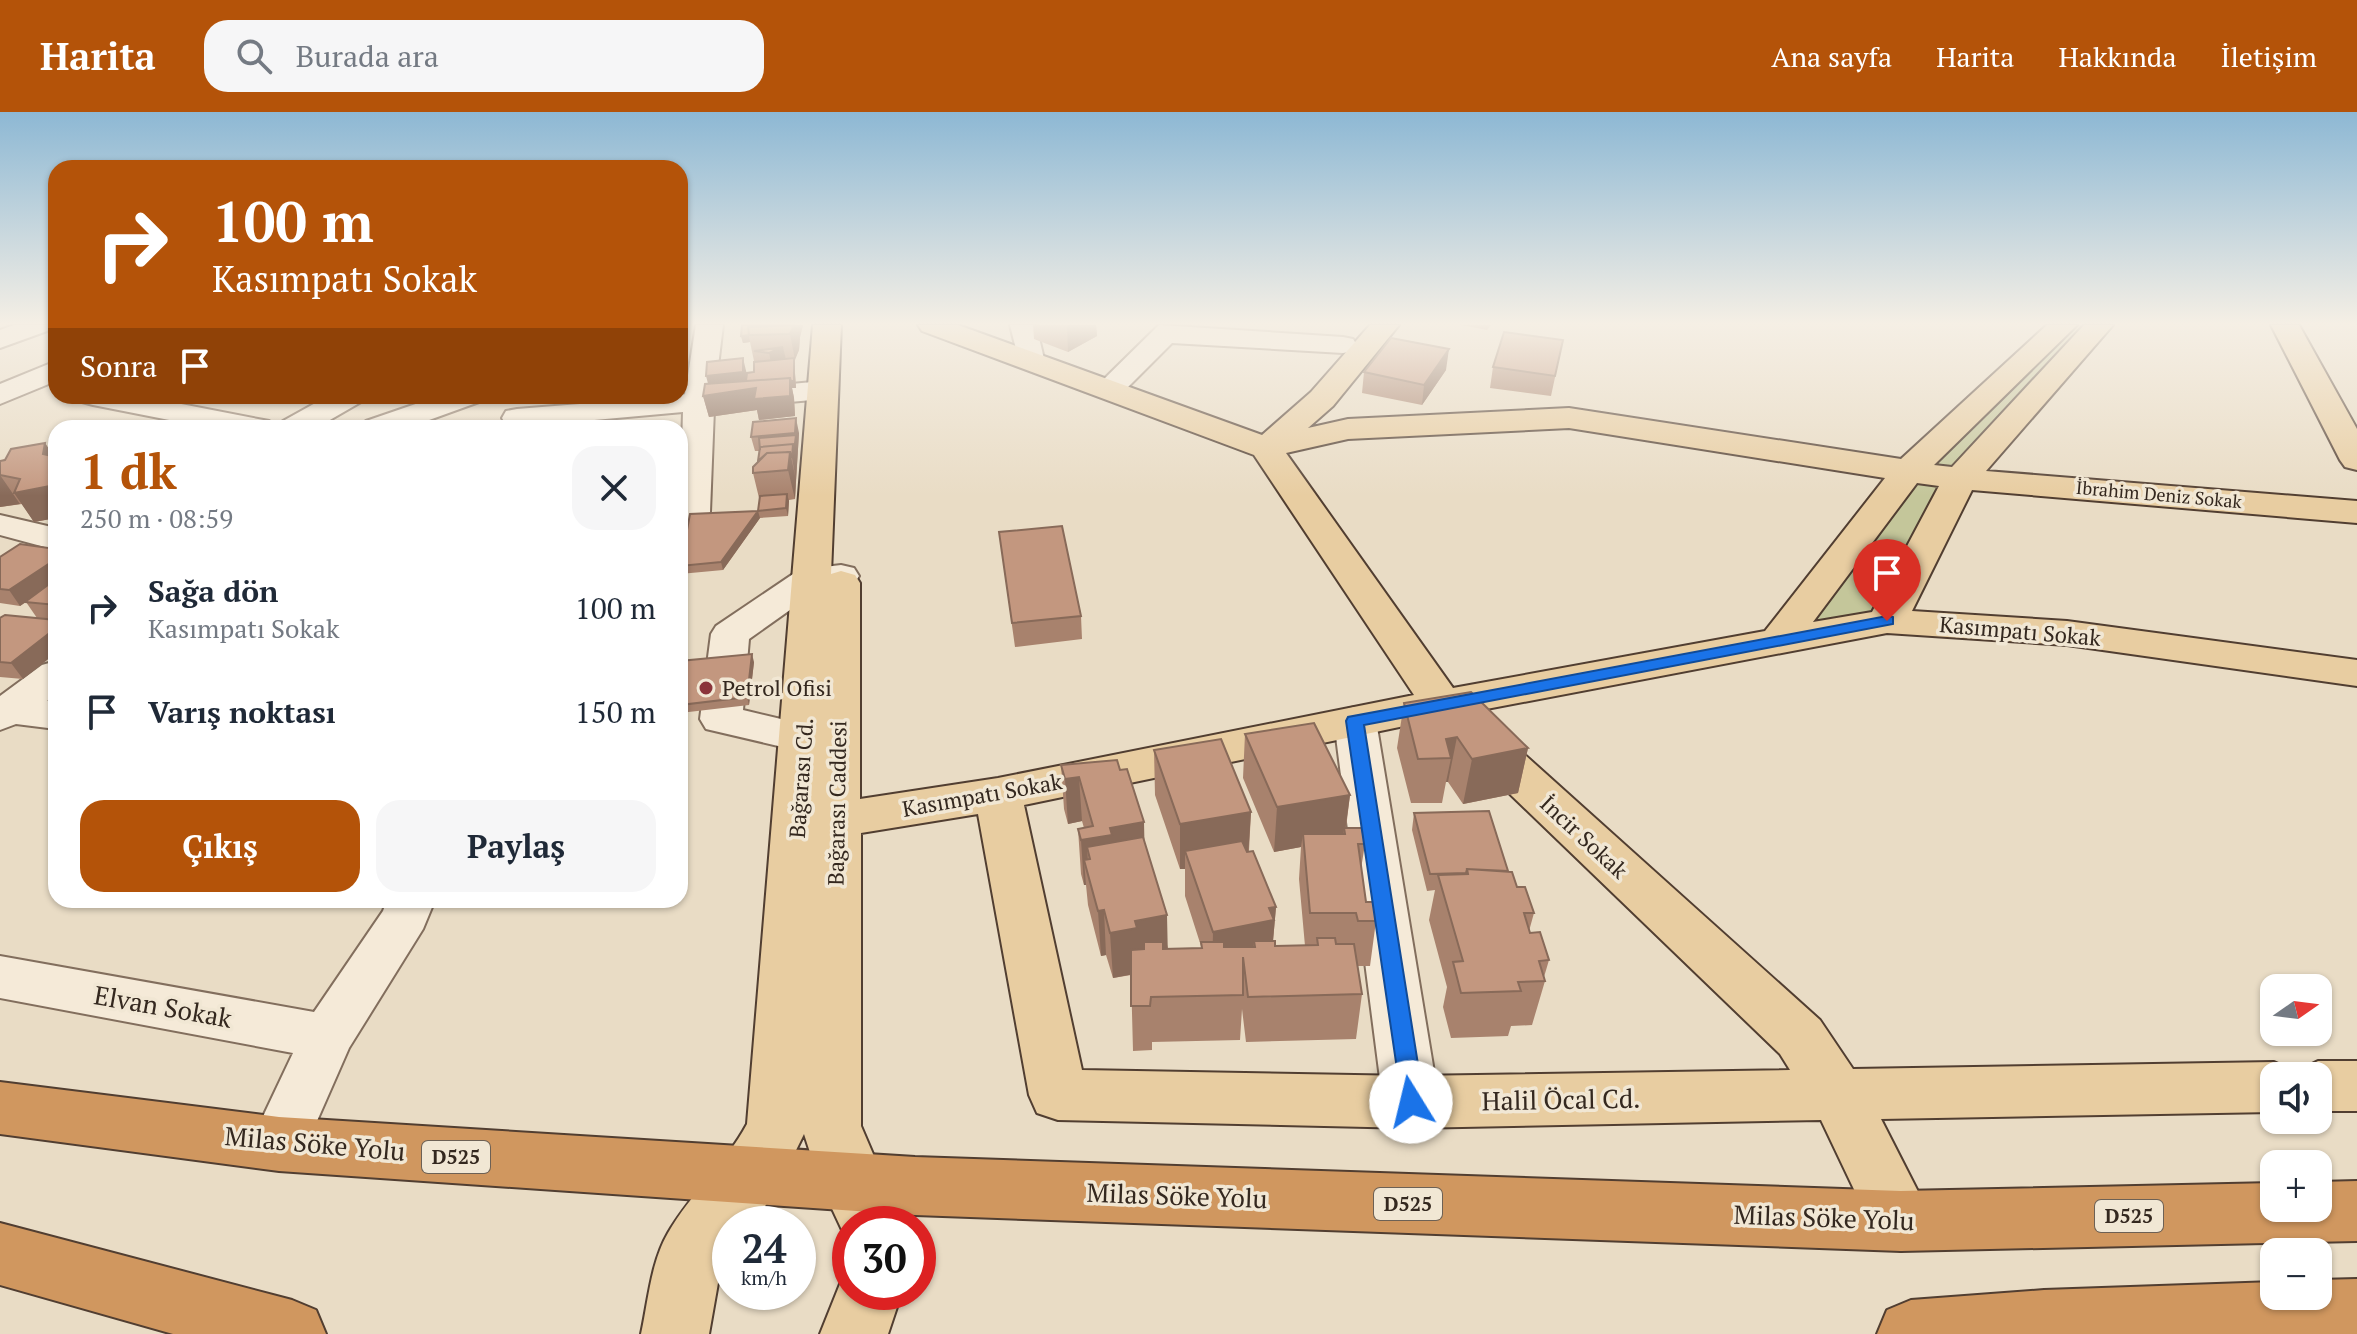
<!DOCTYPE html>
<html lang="tr">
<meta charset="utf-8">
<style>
:root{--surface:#fff;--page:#f6f6f7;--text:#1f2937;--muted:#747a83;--accent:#b45309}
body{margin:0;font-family:"PT Serif",serif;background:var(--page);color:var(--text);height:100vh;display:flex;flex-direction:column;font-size:30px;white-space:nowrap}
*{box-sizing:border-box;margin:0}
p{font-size:26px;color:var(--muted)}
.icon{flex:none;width:44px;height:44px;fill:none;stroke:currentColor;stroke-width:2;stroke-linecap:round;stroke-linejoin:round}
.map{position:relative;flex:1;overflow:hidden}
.drawer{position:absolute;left:48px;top:308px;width:640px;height:488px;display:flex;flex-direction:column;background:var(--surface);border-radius:24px;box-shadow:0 2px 6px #0004}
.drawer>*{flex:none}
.hud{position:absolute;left:48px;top:48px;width:640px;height:244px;border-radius:24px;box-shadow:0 2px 6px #0004;background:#b45309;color:#fff;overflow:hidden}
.needle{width:52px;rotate:76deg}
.controls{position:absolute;left:2260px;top:862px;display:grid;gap:16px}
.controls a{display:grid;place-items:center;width:72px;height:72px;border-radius:16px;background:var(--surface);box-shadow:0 2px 6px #0004;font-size:40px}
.speed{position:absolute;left:712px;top:1094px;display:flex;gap:16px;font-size:40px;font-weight:700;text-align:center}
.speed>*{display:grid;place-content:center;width:104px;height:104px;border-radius:50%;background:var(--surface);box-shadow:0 2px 6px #0004;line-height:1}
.speed small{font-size:20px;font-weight:400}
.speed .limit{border:12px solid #d22;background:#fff;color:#111}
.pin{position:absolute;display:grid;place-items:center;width:68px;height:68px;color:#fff;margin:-82px -34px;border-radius:50% 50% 50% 0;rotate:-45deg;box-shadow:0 0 8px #0007}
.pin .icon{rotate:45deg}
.me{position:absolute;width:88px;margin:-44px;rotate:351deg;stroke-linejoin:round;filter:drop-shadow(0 0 6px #0008)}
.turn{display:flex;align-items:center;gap:28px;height:168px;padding:0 32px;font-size:36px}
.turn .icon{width:104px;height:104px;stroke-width:2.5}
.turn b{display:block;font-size:56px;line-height:68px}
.then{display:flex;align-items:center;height:76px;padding:0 32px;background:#0003;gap:16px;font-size:30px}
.round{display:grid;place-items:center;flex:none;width:84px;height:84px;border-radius:24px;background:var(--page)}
.overview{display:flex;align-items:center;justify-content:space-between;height:136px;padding:0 32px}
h1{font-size:48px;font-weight:800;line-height:60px;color:var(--accent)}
.button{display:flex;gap:16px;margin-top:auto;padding:16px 32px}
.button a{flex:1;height:92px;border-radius:24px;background:var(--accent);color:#fff;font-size:32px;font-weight:800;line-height:92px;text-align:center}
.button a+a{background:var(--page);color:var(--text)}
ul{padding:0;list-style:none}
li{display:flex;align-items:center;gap:24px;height:104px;padding:0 32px}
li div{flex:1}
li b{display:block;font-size:30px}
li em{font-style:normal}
header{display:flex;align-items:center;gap:48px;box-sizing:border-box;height:112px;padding:0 40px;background:var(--accent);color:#fff}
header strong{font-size:38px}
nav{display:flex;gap:44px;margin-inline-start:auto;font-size:28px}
.search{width:560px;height:72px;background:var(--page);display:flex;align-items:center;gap:20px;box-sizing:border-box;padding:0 28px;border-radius:24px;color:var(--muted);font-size:30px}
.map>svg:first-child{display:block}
.green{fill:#c4c69a}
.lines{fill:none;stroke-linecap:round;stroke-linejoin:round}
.minor-casing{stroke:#826e5d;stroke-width:4}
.major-casing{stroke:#513e31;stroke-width:4}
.highway-casing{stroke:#513e31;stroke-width:4}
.minor{fill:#f5ead8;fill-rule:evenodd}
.major{fill:#e8cda1;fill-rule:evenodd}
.highway{fill:#d0975f;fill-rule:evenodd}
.wall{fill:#a8826d}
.shaded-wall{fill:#886a59}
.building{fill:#c3977f;stroke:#886a59;stroke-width:2}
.route{fill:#1a73e8;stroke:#114b97;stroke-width:2}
.poi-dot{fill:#8b343a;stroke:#f1e7d4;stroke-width:3}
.labels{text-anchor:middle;stroke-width:7;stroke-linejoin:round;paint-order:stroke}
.far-street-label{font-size:18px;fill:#34281f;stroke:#f1e7d4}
.shield{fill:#f1e7d4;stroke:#6d6155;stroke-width:2}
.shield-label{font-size:20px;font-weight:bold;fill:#34281f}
.street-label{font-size:22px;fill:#34281f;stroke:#f1e7d4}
.poi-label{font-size:22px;fill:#34281f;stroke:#f1e7d4;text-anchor:start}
.near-street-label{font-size:26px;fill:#34281f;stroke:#f1e7d4}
</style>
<header>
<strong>Harita</strong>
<div class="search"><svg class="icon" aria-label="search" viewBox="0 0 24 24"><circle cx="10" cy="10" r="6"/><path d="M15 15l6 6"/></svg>Burada ara</div>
<nav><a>Ana sayfa</a><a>Harita</a><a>Hakkında</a><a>İletişim</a></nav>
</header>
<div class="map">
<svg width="2357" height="1222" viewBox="0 0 2357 1222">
<rect width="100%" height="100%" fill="#e9dcc5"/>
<path class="green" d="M2063,213H2099L1960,367L1887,509L1779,528L1907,360Z"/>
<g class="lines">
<defs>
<path id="minor" d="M14,213H51L47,219L0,236V218Z
M696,213H723L715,279L823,269L833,272L838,278L833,284L823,287L714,297L710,400L705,407L693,410L680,406L683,300L517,315L506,313L502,306L506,299L517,297L680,284L685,282Z
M1010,213H1036L1044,247L1040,253H1020Z
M1159,213L1343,225L1353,227L1357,233L1353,239L1343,241L1172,231L1120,283H1100L1095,277L1100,271Z
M56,249V269L0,292V272Z
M78,284H140L258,307L269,309L274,316H210L93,293L82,290Z
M328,284H365L361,290L316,316H278L283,309Z
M439,284H483L479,290L407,316H361L366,309Z
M0,403L56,416V438L0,423Z
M841,453L854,456L859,464L854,472L821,476L749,527L743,598L819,616L825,626L819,636L804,640L706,617L700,607L711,522L716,514L799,458Z
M56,549V582L47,589H56V617L16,612L0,618V584L42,553Z
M1355,595L1370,599L1376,609L1439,990L1431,1007L1411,1015L1391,1007L1383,990L1334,609L1340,599Z
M387,788H435L423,817L349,936L299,1050L279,1058L259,1050L250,1032L293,941L0,886V844L314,900L383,799Z"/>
<path id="major" d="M813,213H841L831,462L841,459L855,463L860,471V687L998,666L1414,583L1254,343L922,219L918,213H958L1262,323L1311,280L1370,213H1399L1333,294L1308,316L1348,307L1569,296L1901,347L2047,213H2077L1934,353L1952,355L2084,213H2113L1986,359L2357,389V411L1972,378L1912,499L2067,509L2357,548V574L2067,533L1887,521L1476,599L1820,908L1853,957L2274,950L2296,960L2318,949H2357V999H2318V964H2274V1000L1881,1007L1933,1109L1923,1130L1901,1139L1879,1130L1821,1008L1411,1016L1058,1008L1037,1001L1029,983L978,702L861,721V1014L903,1112H850L849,1133L820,1071L804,1022L773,1085L749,1112H730V1140L721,1154L709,1222H641C648,1190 651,1150 668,1121C691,1081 725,1053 747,1012ZM1569,316L1885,366L1765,519L1453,576L1286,341L1348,327ZM1917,371L1939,374L1872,500L1813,510ZM1433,608L1780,942L1790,958L1411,964L1082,958L1024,693Z
M2271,213H2299L2357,317V358L2345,355L2340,348Z
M850,1155V1180H902L888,1222H820L846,1157Z"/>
<path id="highway" d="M0,970L279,1005L915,1045L1901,1079L2274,1071V1096H2318V1070L2357,1069V1129L1901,1139L915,1103L279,1059L0,1022Z
M0,1111L292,1188L316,1198L326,1222H173L0,1173Z
M2357,1167V1222H1877L1887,1198L1911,1188L2044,1178L2274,1170V1184H2318V1168Z"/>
</defs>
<use href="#minor" class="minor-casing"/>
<use href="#major" class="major-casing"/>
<use href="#highway" class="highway-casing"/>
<use href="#minor" class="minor"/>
<use href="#major" class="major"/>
<use href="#highway" class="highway"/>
</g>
<path class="wall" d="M803,213L800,225L799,238L794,248L796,276H792L794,286L795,304L759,308L757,298L709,305L703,284L747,261L754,260V249L750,230L743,231L741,224Z
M1033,213H1096L1097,224L1068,240L1034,227Z
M1461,213H1491L1487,218Z
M1563,228L1551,284L1490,276L1493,255Z
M1446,258L1422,293L1362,281L1364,260Z
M799,321L795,387L789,388L788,404L760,406L723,458L680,462V435L684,434L758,399L760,390L753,361L759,350L760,339H755L751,325Z
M45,331L54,345H56V406L34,410L22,392L0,395V349Z
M999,420L1081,504L1082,527L1015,535Z
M56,437V507L37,506L26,490L20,494L0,491V445Z
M0,506L23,567L0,565Z
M680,549L754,550L749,593L680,601Z
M1404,591L1528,636L1518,681L1463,692L1448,670H1446L1442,691H1411L1397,636Z
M1245,622L1350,683L1346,716L1365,732L1361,757L1366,790L1376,809L1370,854H1357L1362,882L1356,927L1246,930L1242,897L1240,928L1152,930V938L1133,939L1131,863L1113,866L1106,843L1101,844L1088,793L1086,773H1084L1081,762L1078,717L1084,716L1082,709L1068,712L1064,697L1061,653L1117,648L1145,732L1168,837L1201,836V834L1185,784V757H1180L1155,683L1154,638L1251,700L1249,739L1276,795L1273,829L1275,834H1305L1299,767L1301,735L1274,740L1243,666Z
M1414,701L1508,759L1517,775L1534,801L1529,819L1530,821L1549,848L1544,865L1545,869L1532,913L1511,914L1508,924L1451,926L1443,895L1447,875L1429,808L1435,778L1427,779L1412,718Z"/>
<path class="shaded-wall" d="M794,213H803L800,225L799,238L795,248L790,222Z
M1069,213H1096L1097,224L1068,240L1067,214Z
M749,223L750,230L743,231L741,224Z
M783,235L786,248L772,255L769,241Z
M1449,237L1446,258L1422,293L1424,273Z
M743,246L748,267L794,246L796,276H792L794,286L795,304L759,308L757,298L709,305L703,284L711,283L706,264Z
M796,306L799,321L796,368L792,346L793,332L796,325Z
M45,331L56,348L43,342Z
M790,340L796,368L795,387L788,358Z
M0,363L20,392L0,395Z
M56,367V406L34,410L14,381Z
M787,382L789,389L788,404L786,396Z
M758,399L760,406L723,458L721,450Z
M56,447V469L20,494L9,478Z
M56,516V541L23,567L11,551Z
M752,542L754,550L749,593L747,585Z
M1457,625L1448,670H1446L1451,646L1446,627Z
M1528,636L1518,681L1463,692L1472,647Z
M1079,665L1082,709L1068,712L1065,667Z
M1350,683L1344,727V716L1343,728L1303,722L1301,735L1274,740L1277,695Z
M1251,700L1248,745L1185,739V757H1180V712Z
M1144,710L1145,755L1090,747L1087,735L1089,765L1084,748L1086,773H1084L1081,728L1110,716Z
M1276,795L1272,840L1255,835L1254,829L1252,857L1243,845L1212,865L1213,820L1269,796Z
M1104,798L1106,843L1101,844L1098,799Z
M1167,803L1168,848L1139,861L1113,866L1110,821L1135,809Z"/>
<path class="building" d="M742,213H790L748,215L749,223H750L741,224Z
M794,213L790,222L749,223L748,215Z
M1504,220L1563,228L1555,264L1493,255Z
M1391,226L1449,237L1424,273L1364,260Z
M783,235L769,241L754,239Z
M743,246V260L706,264L707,250Z
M794,246V269H791L790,266L746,269L747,261L754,260V250Z
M790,266V284L754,287L756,276L703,284L705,272Z
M796,306L795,321L751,325L753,310Z
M796,323L794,339L793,332L760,335V338L759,326Z
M45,331L43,342L56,345L55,373L14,381L20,367L0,363V349L5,348L11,337Z
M793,332L792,346L790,340L767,341L758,349L760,335Z
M790,340L788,358L753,361V355L767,341Z
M787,382L786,396L758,399L721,450L680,454V435L684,434L690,402L758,399L760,384Z
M1062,414L1081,504L1012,511L999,420Z
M20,432L56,437V447L9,478L0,477V445Z
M56,467V493L25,490Z
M5,503L56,508V516L11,551L0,550V506Z
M752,542L747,585L680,593V549Z
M1471,580L1528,636L1472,647L1457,625L1446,627L1451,646L1418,647L1404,591Z
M1314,611L1350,683L1277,695L1245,622Z
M1221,627L1251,700L1180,712L1154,638Z
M1117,648L1120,658L1127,657L1144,710L1110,716L1112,723L1081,728L1078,717L1093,714L1079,665L1065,667L1061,653Z
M1489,699L1508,759L1467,757L1466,761L1430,762L1414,701Z
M1344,716H1362L1365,732H1358L1366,790H1374L1376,809H1358L1356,801H1310L1303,722H1345Z
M1143,725L1167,803L1135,809L1137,816L1110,821L1104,798L1098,799L1084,748L1090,747L1087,735Z
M1242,729L1247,740L1253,739L1276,795L1269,796L1274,808L1213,820L1185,739Z
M1467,757L1512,760L1517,775H1525L1534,801H1524L1530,821L1540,820L1549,848L1539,849L1545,869L1518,870L1521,879L1461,881L1453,850L1463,849L1438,763L1468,762Z
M1317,826H1335L1336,832H1354L1362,882L1248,885L1243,845V883L1151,885L1150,894H1131V838L1144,837V830H1163V837L1202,836L1201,830H1224V835H1255L1254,829H1275V834L1318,833Z"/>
<linearGradient id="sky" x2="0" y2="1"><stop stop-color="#8db8d4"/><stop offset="0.55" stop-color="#f5efe5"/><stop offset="1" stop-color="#f5efe5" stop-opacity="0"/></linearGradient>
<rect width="2357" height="384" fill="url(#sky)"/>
<path class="route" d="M1887,504L1893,505V512L1364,613L1424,990L1420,998L1411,1001L1403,998L1346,609L1348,605Z"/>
<circle class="poi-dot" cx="706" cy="576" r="8"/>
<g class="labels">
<g class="far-street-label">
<text transform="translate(2159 383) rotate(5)" y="6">İbrahim Deniz Sokak</text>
</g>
<g class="shield">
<rect x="422" y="1029" width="68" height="32" rx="6"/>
<rect x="1374" y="1076" width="68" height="32" rx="6"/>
<rect x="2095" y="1088" width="68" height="32" rx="6"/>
</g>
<g class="shield-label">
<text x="456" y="1052">D525</text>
<text x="1408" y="1099">D525</text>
<text x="2129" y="1111">D525</text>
</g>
<g class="street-label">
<text transform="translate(2020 519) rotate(5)" y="8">Kasımpatı Sokak</text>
<text transform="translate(801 666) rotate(-86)" y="8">Bağarası Cd.</text>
<text transform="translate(982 683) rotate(-10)" y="8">Kasımpatı Sokak</text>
<text transform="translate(837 691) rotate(-89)" y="8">Bağarası Caddesi</text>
<text transform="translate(1584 725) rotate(43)" y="8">İncir Sokak</text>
</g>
<g class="poi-label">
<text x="722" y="584">Petrol Ofisi</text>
</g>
<g class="near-street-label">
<text transform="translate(163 895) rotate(10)" y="9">Elvan Sokak</text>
<text transform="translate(1561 988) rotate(-1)" y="9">Halil Öcal Cd.</text>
<text transform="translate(315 1032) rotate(5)" y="9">Milas Söke Yolu</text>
<text transform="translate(1177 1084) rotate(2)" y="9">Milas Söke Yolu</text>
<text transform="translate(1824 1106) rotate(2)" y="9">Milas Söke Yolu</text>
</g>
</g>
</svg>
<div class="controls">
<a><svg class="needle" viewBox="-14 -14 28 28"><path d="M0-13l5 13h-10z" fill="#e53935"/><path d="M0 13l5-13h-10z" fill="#747a83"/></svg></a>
<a><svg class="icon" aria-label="sound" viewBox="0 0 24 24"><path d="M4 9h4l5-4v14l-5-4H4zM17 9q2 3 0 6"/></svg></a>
<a>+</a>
<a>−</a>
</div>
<div class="speed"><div>24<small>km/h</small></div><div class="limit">30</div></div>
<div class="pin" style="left:1887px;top:509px;background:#d93025"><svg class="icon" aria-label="arrive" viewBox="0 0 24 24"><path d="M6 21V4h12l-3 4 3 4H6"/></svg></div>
<svg class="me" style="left:1411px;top:990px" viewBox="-20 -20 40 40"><circle r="19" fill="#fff"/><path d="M0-13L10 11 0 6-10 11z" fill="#1a73e8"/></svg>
<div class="hud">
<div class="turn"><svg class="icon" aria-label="right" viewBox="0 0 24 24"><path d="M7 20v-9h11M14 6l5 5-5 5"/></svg><div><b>100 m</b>Kasımpatı Sokak</div></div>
<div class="then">Sonra<svg class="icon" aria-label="arrive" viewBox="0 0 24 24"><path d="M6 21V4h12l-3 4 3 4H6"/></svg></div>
</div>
<section class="drawer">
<div class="overview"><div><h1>1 dk</h1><p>250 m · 08:59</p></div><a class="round"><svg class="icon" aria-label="close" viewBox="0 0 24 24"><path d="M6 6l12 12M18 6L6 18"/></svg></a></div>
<ul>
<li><svg class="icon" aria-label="right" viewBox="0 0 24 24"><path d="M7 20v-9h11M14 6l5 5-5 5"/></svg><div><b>Sağa dön</b><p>Kasımpatı Sokak</p></div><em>100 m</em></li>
<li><svg class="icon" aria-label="arrive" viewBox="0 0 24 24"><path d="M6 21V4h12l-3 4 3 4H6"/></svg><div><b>Varış noktası</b></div><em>150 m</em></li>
</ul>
<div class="button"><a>Çıkış</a><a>Paylaş</a></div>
</section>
</div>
